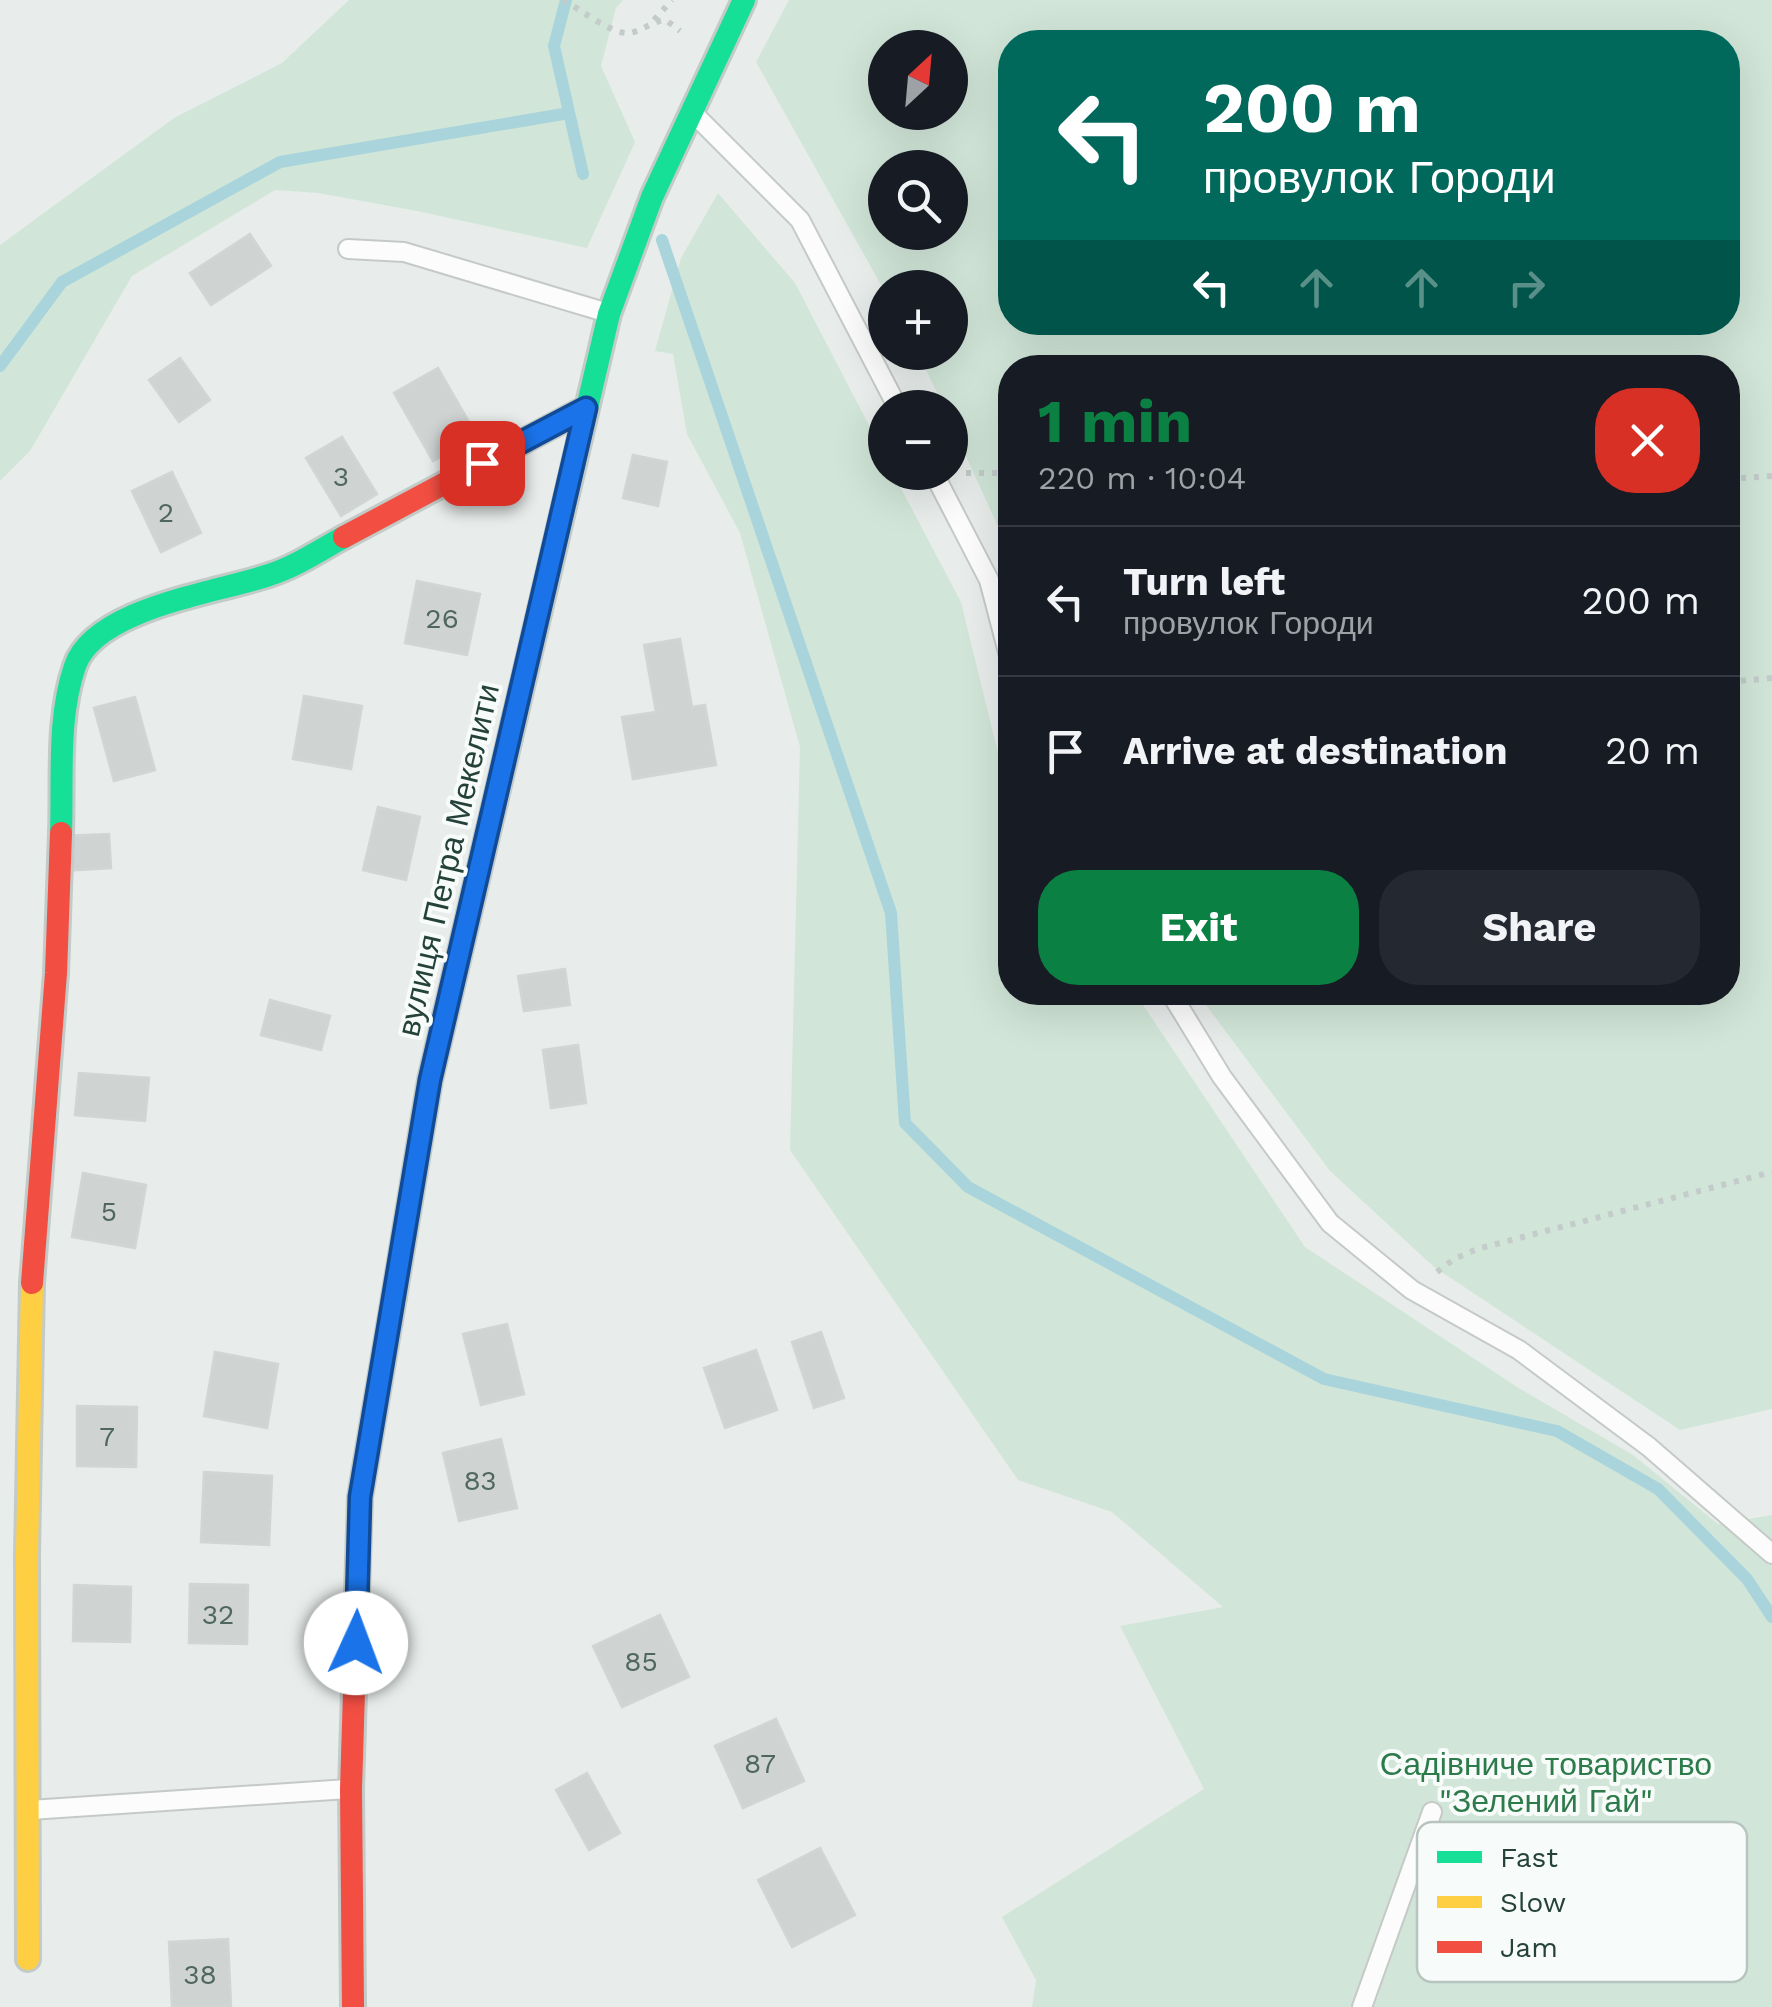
<!DOCTYPE html>
<meta charset="utf-8">
<style>
:root{--surface:#171b24;--page:#242831;--text:#f1f3f6;--muted:#9ea1a6;--line:#363941;--accent:#0b8043}
body{margin:0;font-family:"Work Sans",sans-serif;background:var(--page);color:var(--text);height:100vh;display:flex;flex-direction:column;font-size:38px;white-space:nowrap}
*{box-sizing:border-box;margin:0}
p{font-size:32px;color:var(--muted)}
.icon{flex:none;width:55px;height:55px;fill:none;stroke:currentColor;stroke-width:2;stroke-linecap:round;stroke-linejoin:round}
.map{position:relative;flex:1;overflow:hidden}
.details{position:absolute;left:998px;top:355px;width:742px;height:650px;display:flex;flex-direction:column;background:var(--surface);border-radius:40px;box-shadow:0 10px 40px #0002}
.details>*{flex:none}
.banner{position:absolute;left:998px;top:30px;width:742px;height:305px;border-radius:40px;box-shadow:0 10px 40px #0002;background:#00695c;color:#fff;overflow:hidden}
.needle{width:65px;rotate:26deg}
.fabs{position:absolute;left:868px;top:30px;display:grid;gap:20px}
.fabs a{display:grid;place-items:center;width:100px;height:100px;border-radius:50%;background:var(--surface);box-shadow:0 10px 40px #0002;font-size:50px}
.pin{position:absolute;display:grid;place-items:center;width:85px;height:85px;color:#fff;margin:-42px;border-radius:20px;box-shadow:0 5px 15px #0006}
.me{position:absolute;width:110px;margin:-55px;rotate:2deg;stroke-linejoin:round;filter:drop-shadow(0 0 8px #0008)}
.turn{display:flex;align-items:center;gap:35px;height:210px;padding:0 40px;font-size:45px}
.turn .icon{width:130px;height:130px;stroke-width:2.5}
.turn b{display:block;font-size:70px;line-height:85px}
.lanes{display:flex;align-items:center;height:95px;padding:0 40px;background:#0003;justify-content:center;gap:50px;direction:ltr}
.lanes .off{opacity:.35}
.round{display:grid;place-items:center;flex:none;width:105px;height:105px;border-radius:40px;background:var(--page)}
.headline{display:flex;align-items:center;justify-content:space-between;height:170px;padding:0 40px}
h1{font-size:60px;font-weight:700;line-height:75px;color:var(--accent)}
.cta{display:flex;gap:20px;margin-top:auto;padding:20px 40px}
.cta a{flex:1;height:115px;border-radius:40px;background:var(--accent);color:#fff;font-size:40px;font-weight:700;line-height:115px;text-align:center}
.cta a+a{background:var(--page);color:var(--text)}
ul{padding:0;list-style:none}
li{display:flex;align-items:center;gap:30px;height:150px;padding:0 40px;border-top:2px solid var(--line)}
li div{flex:1}
li b{display:block;font-size:38px}
li em{font-style:normal}
.map>svg:first-child{display:block}
.green{fill:#d1e6d8;fill-rule:evenodd}
.lines{fill:none;stroke-linecap:round;stroke-linejoin:round}
.stream{stroke:#a9d4db;stroke-width:12}
.building{fill:#cfd4d2;stroke:#d1d6d4;stroke-width:2.5}
.lane-casing{stroke:#c5cac8;stroke-width:22}
.fast-casing{stroke:#c3cbc8;stroke-width:28}
.slow-casing{stroke:#c3cbc8;stroke-width:28}
.jam-casing{stroke:#c3cbc8;stroke-width:28}
.path{stroke:#c3ccca;stroke-width:6;stroke-dasharray:5 8;stroke-linecap:butt}
.lane{stroke:#fcfcfc;stroke-width:18}
.fast{stroke:#16e098;stroke-width:22}
.slow{stroke:#ffcf43;stroke-width:22}
.jam{stroke:#f24e42;stroke-width:22}
.route-casing{stroke:#114b97;stroke-width:25}
.route{stroke:#1a73e8;stroke-width:18}
.labels{text-anchor:middle;stroke-width:8;stroke-linejoin:round;paint-order:stroke}
.number-label{font-size:28px;fill:#506761}
.street-label{font-size:32px;fill:#24423a;stroke:#f7fbf9}
.park-label{font-size:32px;fill:#2d7a4b;stroke:#f7fbf9}
.key{fill:#f7fbf9;stroke:#b8c4c0;stroke-width:2.5}
.key-label{font-size:28px;fill:#24423a}
</style>
<div class="map">
<svg width="1772" height="2007" viewBox="0 0 1772 2007">
<rect width="100%" height="100%" fill="#e8edeb"/>
<path class="green" d="M349,0H623L616,8L601,66L635,142L587,248L417,211L318,193L275,190L132,276L30,451L0,481V245L174,118L282,63Z
M789,0H1772V1409L1680,1430L1434,1267L1330,1171L1197,993L1728,992V368H1010V553L950,421V408L944,407L918,353L950,352V288H885V292L756,62ZM1010,42H1728V322H1010ZM885,48H950V112H885ZM885,168H950V232H885Z
M718,193L795,283L885,456V472L893,473L961,602L1010,802V992L1135,993L1305,1247L1517,1387L1633,1455L1718,1524L1772,1515V2007H1032L1036,1980L1002,1917L1204,1789L1120,1626L1223,1607L1112,1512L1018,1480L790,1150L800,747L740,533L687,434L673,354L655,351L681,258Z"/>
<g class="lines">
<path class="stream" d="M566,0L554,46L583,174
M662,240L891,913L905,1123L968,1187L1324,1379L1557,1431L1658,1489L1747,1579L1772,1617
M0,366L62,282L280,162L569,113"/>
</g>
<path class="building" d="M250,234L271,266L211,305L190,273Z
M180,358L210,400L179,422L149,380Z
M438,368L477,436L433,461L394,393Z
M342,437L377,494L341,516L306,458Z
M633,455L667,462L658,506L623,498Z
M172,472L201,533L161,552L132,491Z
M417,581L480,594L467,655L405,643Z
M680,639L692,707L705,705L716,765L633,779L622,717L656,712L644,645Z
M304,696L362,706L351,769L293,759Z
M135,697L155,770L114,781L94,708Z
M378,807L420,817L406,880L363,870Z
M109,834L111,868L63,871L62,836Z
M565,969L570,1005L524,1011L518,976Z
M270,1000L330,1016L321,1050L261,1035Z
M578,1045L586,1103L551,1108L543,1050Z
M79,1073L149,1078L145,1121L75,1115Z
M83,1173L146,1185L135,1248L72,1237Z
M507,1324L524,1394L481,1405L463,1334Z
M821,1332L844,1398L814,1408L792,1342Z
M756,1350L777,1410L725,1428L704,1368Z
M215,1352L278,1364L267,1428L204,1416Z
M77,1406L137,1407L136,1467L77,1466Z
M501,1439L517,1508L459,1521L443,1453Z
M204,1472L272,1476L269,1545L201,1542Z
M190,1584L248,1585L247,1644L189,1643Z
M74,1585L131,1587L130,1642L73,1641Z
M660,1615L689,1677L622,1707L593,1646Z
M776,1719L804,1781L743,1808L715,1746Z
M587,1773L620,1833L589,1850L556,1790Z
M820,1848L855,1915L792,1947L758,1880Z
M228,1939L231,2007H172L169,1942Z"/>
<g class="lines">
<defs>
<path id="lane" d="M693,113L800,220L898,408
M348,249L404,252L608,313
M933,472L989,580L1010,660
M1170,992L1222,1077L1330,1223L1412,1290L1519,1350L1649,1447L1772,1554
M30,1810L348,1789
M1362,2007L1432,1812"/>
<path id="fast" d="M61,833C63,779 57,718 75,666C95,608 216,593 269,575C295,567 320,550 344,537
M474,892L609,314L652,197L744,0"/>
<path id="slow" d="M394,1297L430,1080L474,892
M28,1959L27,1555L32,1283"/>
<path id="jam" d="M344,537L586,408
M32,1283L56,973L61,833
M353,2007L351,1789L360,1497L394,1297"/>
</defs>
<use href="#lane" class="lane-casing"/>
<use href="#fast" class="fast-casing"/>
<use href="#slow" class="slow-casing"/>
<use href="#jam" class="jam-casing"/>
<path class="path" d="M563,0C580,9 611,34 628,33C642,32 651,21 666,20L680,31
M654,20L672,0
M966,473H1010
M1728,479L1772,476
M1728,682L1772,678
M1437,1272L1454,1259L1477,1249L1772,1172"/>
<use href="#lane" class="lane"/>
<use href="#fast" class="fast"/>
<use href="#slow" class="slow"/>
<use href="#jam" class="jam"/>
</g>
<g class="lines">
<defs>
<path id="route" d="M356,1643L360,1497L430,1080L586,408L482,463"/>
</defs>
<use href="#route" class="route-casing"/>
<use href="#route" class="route"/>
</g>
<g class="labels">
<g class="number-label">
<text x="341" y="486">3</text>
<text x="166" y="522">2</text>
<text x="442" y="628">26</text>
<text x="109" y="1221">5</text>
<text x="107" y="1446">7</text>
<text x="480" y="1490">83</text>
<text x="218" y="1624">32</text>
<text x="641" y="1671">85</text>
<text x="760" y="1773">87</text>
<text x="200" y="1984">38</text>
</g>
<g class="street-label">
<text transform="translate(448 860) rotate(-77)" y="11">вулиця Петра Мекелити</text>
</g>
<g class="park-label">
<text x="1546" y="1775">Садівниче товариство<tspan x="1546" dy="37">"Зелений Гай"</tspan></text>
</g>
</g>
<rect x="1417" y="1822" width="330" height="160" rx="15" class="key"/>
<rect x="1437" y="1851" width="45" height="12" fill="#16e098"/>
<rect x="1437" y="1896" width="45" height="12" fill="#ffcf43"/>
<rect x="1437" y="1941" width="45" height="12" fill="#f24e42"/>
<g class="key-label">
<text x="1500" y="1867">Fast</text>
<text x="1500" y="1912">Slow</text>
<text x="1500" y="1957">Jam</text>
</g>
</svg>
<div class="fabs">
<a><svg class="needle" viewBox="-14 -14 28 28"><path d="M0-13l5 13h-10z" fill="#e53935"/><path d="M0 13l5-13h-10z" fill="#9ea1a6"/></svg></a>
<a><svg class="icon" aria-label="search" viewBox="0 0 24 24"><circle cx="10" cy="10" r="6"/><path d="M15 15l6 6"/></svg></a>
<a>+</a>
<a>−</a>
</div>
<div class="pin" style="left:482px;top:463px;background:#d93025"><svg class="icon" aria-label="arrive" viewBox="0 0 24 24"><path d="M6 21V4h12l-3 4 3 4H6"/></svg></div>
<svg class="me" style="left:356px;top:1643px" viewBox="-20 -20 40 40"><circle r="19" fill="#fff"/><path d="M0-13L10 11 0 6-10 11z" fill="#1a73e8"/></svg>
<div class="banner">
<div class="turn"><svg class="icon" aria-label="left" viewBox="0 0 24 24"><path d="M17 20v-9H6M10 6l-5 5 5 5"/></svg><div><b>200 m</b>провулок Городи</div></div>
<div class="lanes"><svg class="icon" aria-label="left" viewBox="0 0 24 24"><path d="M17 20v-9H6M10 6l-5 5 5 5"/></svg><svg class="icon off" aria-label="ahead" viewBox="0 0 24 24"><path d="M12 20V5M6 11l6-6 6 6"/></svg><svg class="icon off" aria-label="ahead" viewBox="0 0 24 24"><path d="M12 20V5M6 11l6-6 6 6"/></svg><svg class="icon off" aria-label="right" viewBox="0 0 24 24"><path d="M7 20v-9h11M14 6l5 5-5 5"/></svg></div>
</div>
<section class="details">
<div class="headline"><div><h1>1 min</h1><p>220 m · 10:04</p></div><a class="round" style="background:#d93025;color:#fff"><svg class="icon" aria-label="close" viewBox="0 0 24 24"><path d="M6 6l12 12M18 6L6 18"/></svg></a></div>
<ul>
<li><svg class="icon" aria-label="left" viewBox="0 0 24 24"><path d="M17 20v-9H6M10 6l-5 5 5 5"/></svg><div><b>Turn left</b><p>провулок Городи</p></div><em>200 m</em></li>
<li><svg class="icon" aria-label="arrive" viewBox="0 0 24 24"><path d="M6 21V4h12l-3 4 3 4H6"/></svg><div><b>Arrive at destination</b></div><em>20 m</em></li>
</ul>
<div class="cta"><a>Exit</a><a>Share</a></div>
</section>
</div>
